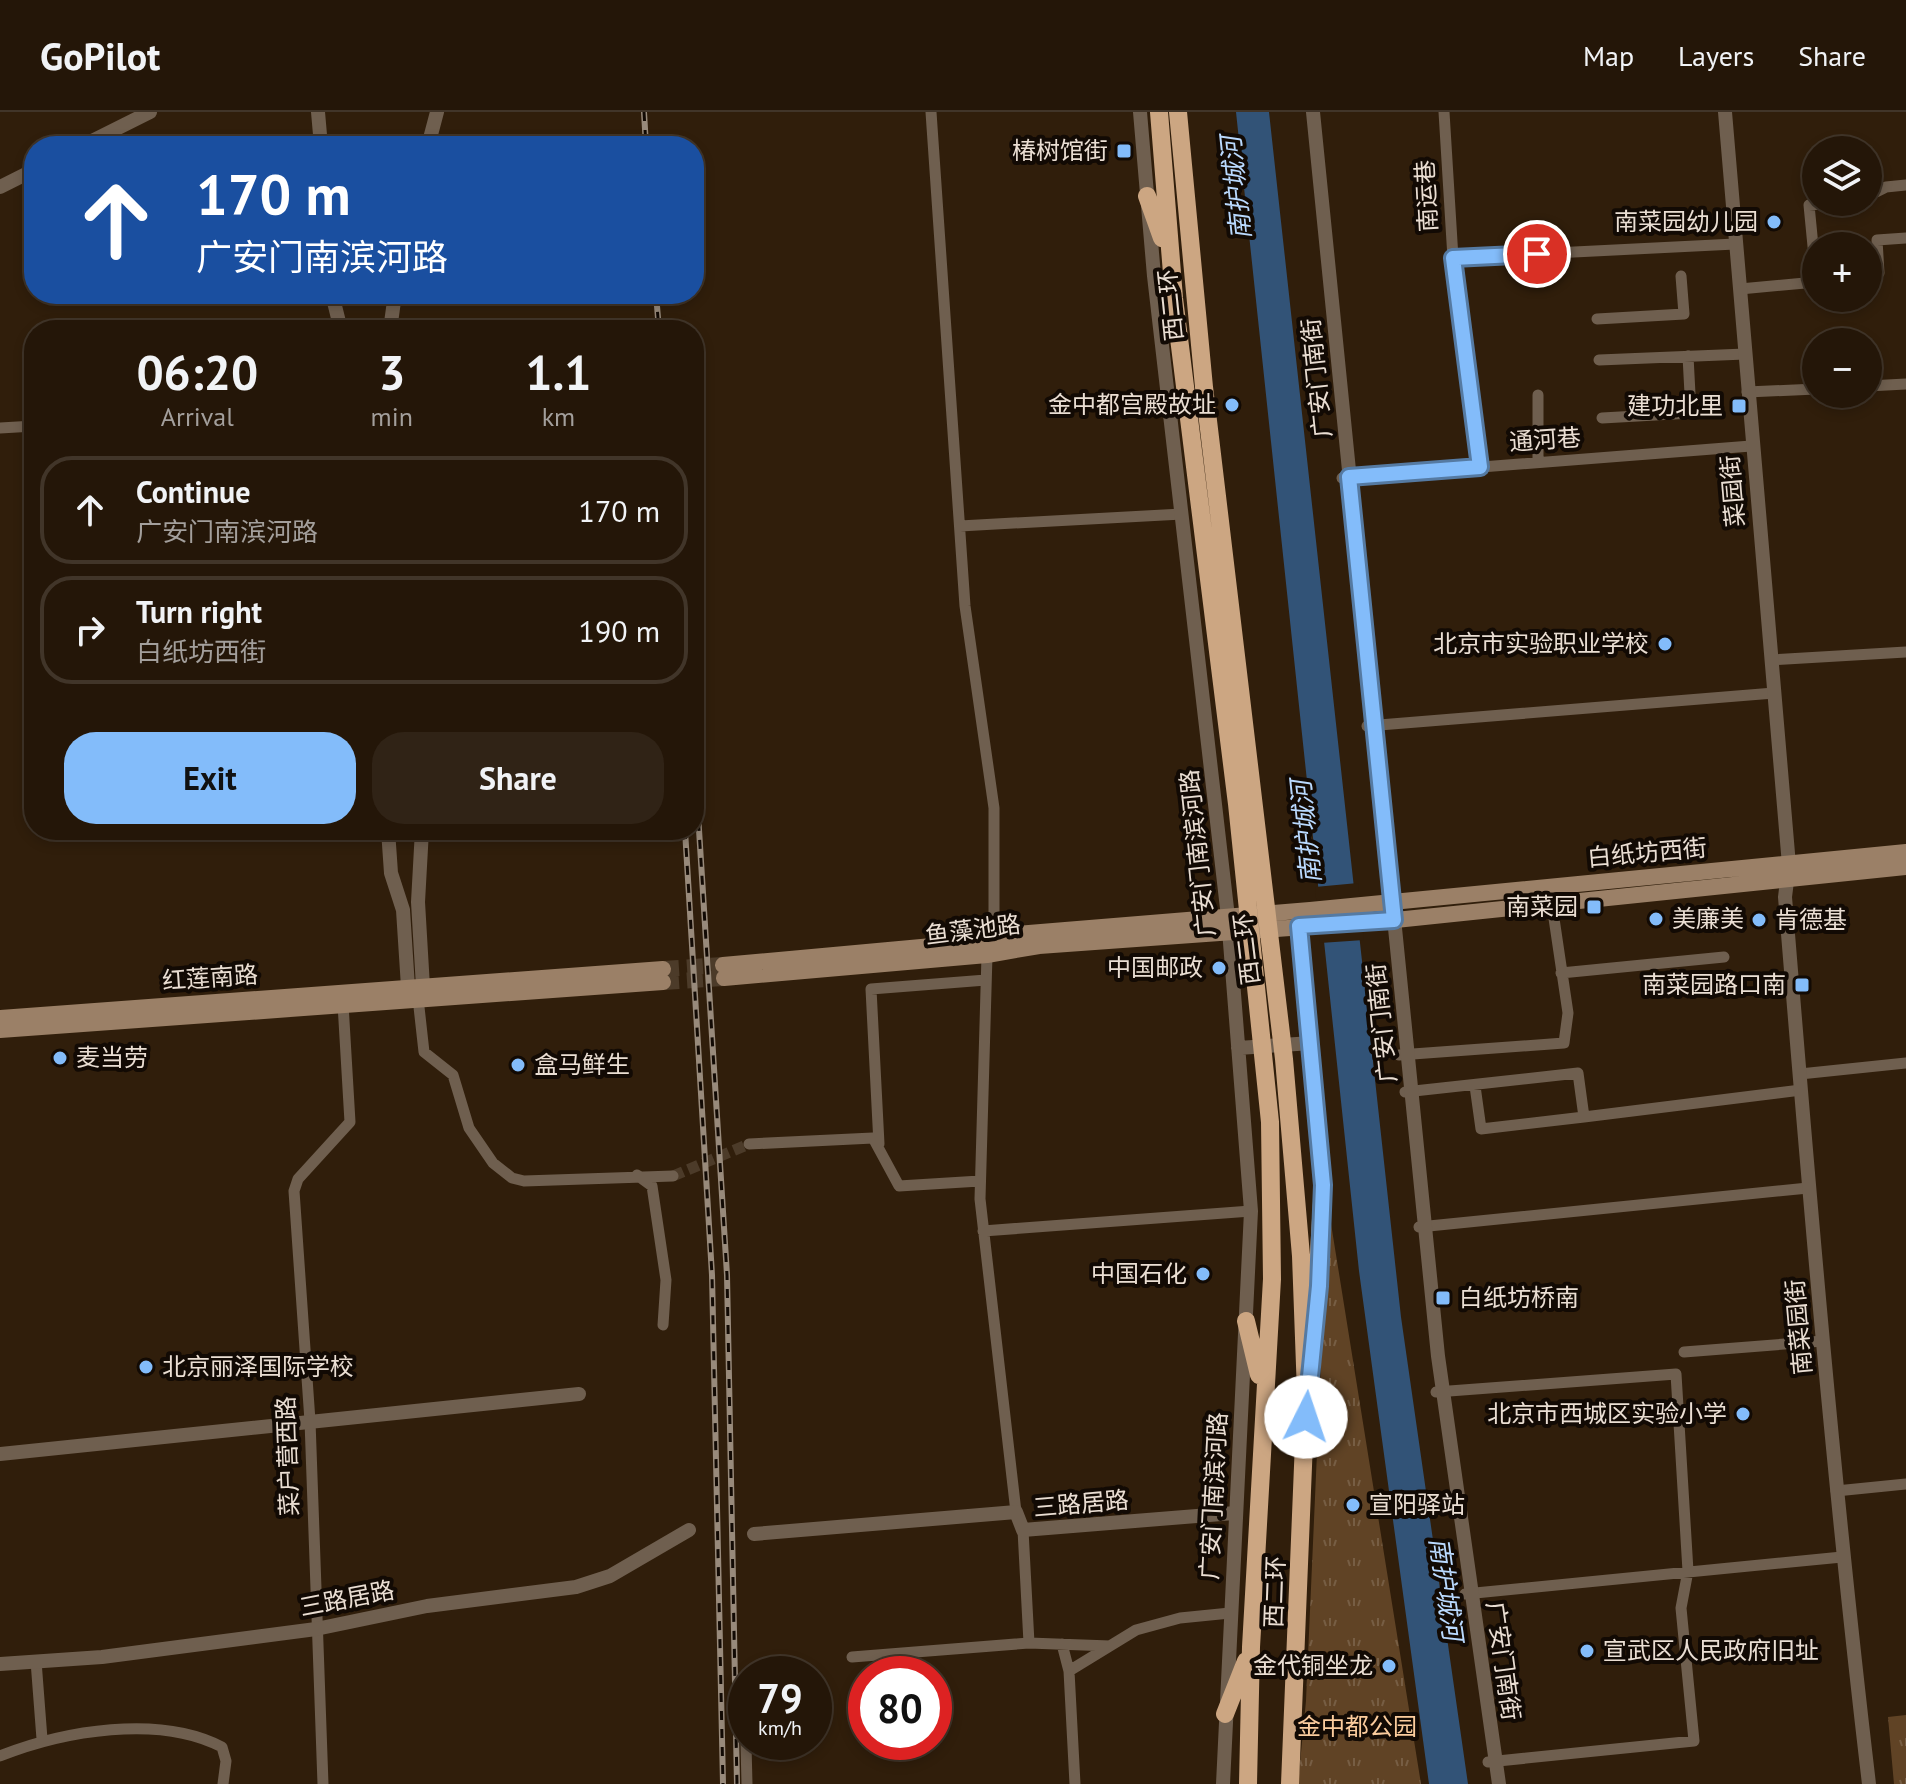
<!DOCTYPE html>
<meta charset="utf-8">
<style>
:root{--surface:#241608;--page:#302316;--text:#f1f3f6;--muted:#a39f9c;--line:#413529;--accent:#83bcfa}
body{margin:0;font-family:"PT Sans","Noto Sans SC",sans-serif;background:var(--page);color:var(--text);height:100vh;display:flex;flex-direction:column;font-size:30px;white-space:nowrap}
*{box-sizing:border-box;margin:0}
p{font-size:26px;color:var(--muted)}
.icon{flex:none;width:44px;height:44px;fill:none;stroke:currentColor;stroke-width:2;stroke-linecap:round;stroke-linejoin:round}
.map{position:relative;flex:1;overflow:hidden}
.panel{position:absolute;left:24px;top:208px;width:680px;height:520px;display:flex;flex-direction:column;background:var(--surface);border-radius:32px;box-shadow:0 4px 12px #0003,0 0 0 2px var(--line)}
.panel>*{flex:none}
.guide{position:absolute;left:24px;top:24px;width:680px;height:168px;border-radius:32px;box-shadow:0 4px 12px #0003,0 0 0 2px var(--line);background:#1a4fa0;color:#fff;overflow:hidden}
.tools{position:absolute;left:1802px;top:24px;display:grid;gap:16px}
.tools a{display:grid;place-items:center;width:80px;height:80px;border-radius:50%;background:var(--surface);box-shadow:0 4px 12px #0003,0 0 0 2px var(--line);font-size:40px}
.speed{position:absolute;left:728px;top:1544px;display:flex;gap:16px;font-size:40px;font-weight:700;text-align:center}
.speed>*{display:grid;place-content:center;width:104px;height:104px;border-radius:50%;background:var(--surface);box-shadow:0 4px 12px #0003,0 0 0 2px var(--line);line-height:1}
.speed small{font-size:20px;font-weight:400}
.speed .limit{border:12px solid #d22;background:#fff;color:#111}
.pin{position:absolute;display:grid;place-items:center;width:68px;height:68px;color:#fff;margin:-34px;border:4px solid #fff;border-radius:50%;box-shadow:0 2px 8px #0007}
.me{position:absolute;width:88px;margin:-44px;rotate:4deg;stroke-linejoin:round;filter:drop-shadow(0 0 6px #0008)}
.turn{display:flex;align-items:center;gap:28px;height:168px;padding:0 40px;font-size:36px}
.turn .icon{width:104px;height:104px;stroke-width:2.5}
.turn b{display:block;font-size:56px;line-height:68px}
.eta{display:flex;justify-content:space-evenly;align-items:center;height:136px;text-align:center}
.eta b{font-size:48px;font-weight:800;line-height:56px}
.cta{display:flex;gap:16px;margin-top:auto;padding:16px 40px}
.cta a{flex:1;height:92px;border-radius:32px;background:var(--accent);color:#111;font-size:32px;font-weight:800;line-height:92px;text-align:center}
.cta a+a{background:var(--page);color:var(--text)}
ul{padding:0;list-style:none}
li{display:flex;align-items:center;gap:24px;height:108px;margin:0 16px 12px;padding:0 24px;border:4px solid var(--line);border-radius:32px}
li div{flex:1}
li b{display:block;font-size:30px}
li em{font-style:normal}
header{display:flex;align-items:center;gap:48px;box-sizing:border-box;height:112px;padding:0 40px;background:var(--surface);border-bottom:2px solid var(--line)}
header strong{font-size:38px}
nav{display:flex;gap:44px;margin-inline-start:auto;font-size:28px}
.map>svg:first-child{display:block}
.grass{fill:url(#grass-tufts)}
.water{fill:#325377}
.pier{fill:#301e0b}
.lines{fill:none;stroke-linecap:round;stroke-linejoin:round}
.minor-tunnel{stroke:#4c3b29;stroke-width:11;stroke-dasharray:11 5.5;stroke-linecap:butt}
.secondary-tunnel{stroke:#4c3b29;stroke-width:16;stroke-dasharray:16 8;stroke-linecap:butt}
.minor{stroke:#6f5f4f;stroke-width:11}
.tertiary{stroke:#6f5f4f;stroke-width:14}
.secondary{stroke:#9b8067;stroke-width:16}
.trunk{stroke:#cca682;stroke-width:18}
.rail-casing{stroke:#988a7b;stroke-width:6}
.rail{stroke:#120a04;stroke-width:3;stroke-dasharray:9;stroke-linecap:butt}
.route-casing{stroke:#557aa2;stroke-width:20}
.route{stroke:#83bcfa;stroke-width:14}
.poi-dot{fill:#83bcfa;stroke:#120a04;stroke-width:3}
.labels{text-anchor:middle;stroke-width:8;stroke-linejoin:round;paint-order:stroke}
.poi-label{font-size:24px;fill:#eaded3;stroke:#120a04;text-anchor:end}
.street-label{font-size:24px;fill:#eaded3;stroke:#120a04}
.park-label{font-size:24px;fill:#fbcc9d;stroke:#120a04}
.water-label{font-size:26px;font-style:italic;fill:#badaff;stroke:#120a04}
</style>
<header>
<strong>GoPilot</strong>
<nav><a>Map</a><a>Layers</a><a>Share</a></nav>
</header>
<div class="map">
<svg width="1906" height="1672" viewBox="0 0 1906 1672">
<defs>
<pattern id="grass-tufts" width="24" height="20" patternUnits="userSpaceOnUse" patternTransform="scale(2)"><rect width="24" height="20" fill="#604325"/><path d="M3 7l-1-3M5 7V3M7 7l1-3M15 17l-1-3M17 17v-4M19 17l1-3" fill="none" stroke="#775e44"/></pattern>
</defs>
<rect width="100%" height="100%" fill="#301e0b"/>
<path class="grass" d="M1328,1093L1421,1672H1298L1306,1589Z
M1906,1603V1672H1894L1888,1605Z"/>
<path class="water" d="M1236,0H1269L1401,1205L1468,1672H1429L1359,1159Z"/>
<path class="pier" d="M1358,771L1364,828L1320,831L1315,775Z"/>
<g class="lines">
<path class="minor-tunnel" d="M673,1064L749,1032"/>
<path class="secondary-tunnel" d="M663,857L723,853
M663,870L724,866"/>
<path class="minor" d="M931,0L965,494L994,696V824
M1444,0L1453,146L1480,355
M1868,84L1886,75L1906,73
M1453,146L1735,132
M1868,161H1879L1877,128L1906,126
M1816,165L1809,93L1848,90
M1740,177L1805,171L1815,165
M1597,207L1684,202L1681,164
M1599,248L1745,242
M1868,274L1906,272
M1747,280L1816,277
M1602,306L1691,301L1688,244
M0,316L34,314
M1538,350V283
M1342,366L1751,334
M960,414L1182,402
M1771,548L1906,540
M1367,614L1774,581
M987,843L980,1087L1016,1400
M1561,861L1724,845
M418,886L424,940L453,963L469,1016L493,1051L512,1066L524,1069L673,1064
M1399,943L1564,931L1568,901L1552,793
M1800,962L1906,951
M1475,974L1481,1017L1584,1005
M1405,980L1578,961L1584,1005L1801,978
M749,1032L873,1026L899,1074L980,1069
M879,1032L871,877L986,868
M637,1063L652,1074L666,1168L663,1213
M1419,1115L1808,1076
M983,1119L1251,1099
M1684,1240L1823,1229
M1436,1280L1676,1262L1688,1459L1681,1496L1694,1629L1488,1650
M1836,1379L1906,1372
M1023,1418L1029,1531
M1465,1482L1842,1445
M1062,1532L1069,1559
M852,1545L1029,1531L1110,1534
M36,1549L42,1627
M746,1632L747,1672
M0,1644C63,1619 159,1602 222,1635L226,1649L223,1672
M323,1672L310,1309L294,1079L298,1067L350,1010L343,892
M1075,1672L1069,1559L1136,1518L1180,1506L1230,1501"/>
<path class="tertiary" d="M318,0L321,34
M1140,0L1154,164L1228,805L1251,1099L1223,1672
M1313,0L1438,1244L1499,1672
M1725,0L1789,753L1785,785C1809,1081 1834,1377 1869,1672
M82,34L150,0
M428,34L437,0
M0,75L34,58
M332,182L341,218
M390,218L395,182
M388,718L391,761L403,798L408,875L418,886L423,875L418,790L422,718
M1299,814L1323,1073
M1238,936L1312,931
M0,1342L579,1282
M754,1422L1016,1400L1023,1418L1234,1401
M0,1552L102,1545L316,1517L427,1494L576,1475L610,1464L689,1418"/>
<path class="secondary" d="M723,853L965,831L1015,822L1310,798L1906,740
M724,866L987,843L1039,834L1386,809L1906,755
M0,906L663,857
M0,918L663,870"/>
<path class="trunk" d="M1159,0L1174,186L1237,692L1270,1010L1272,1167L1251,1535L1248,1672
M1178,0L1204,275L1284,947L1301,1144L1306,1281L1290,1672
M1147,84L1162,126
M1246,1209L1259,1263
M1314,1226L1323,1073
M1225,1602L1246,1549"/>
<defs>
<path id="rail" d="M644,0L646,34
M656,182L659,218
M694,638L727,1163L737,1672
M685,718L712,1163L723,1672"/>
</defs>
<use href="#rail" class="rail-casing"/>
<use href="#rail" class="rail"/>
</g>
<g class="lines">
<defs>
<path id="route" d="M1306,1305L1319,1174L1323,1073L1299,814L1394,808L1349,365L1480,355L1453,146L1537,142"/>
</defs>
<use href="#route" class="route-casing"/>
<use href="#route" class="route"/>
</g>
<g class="poi-dot">
<rect x="1116" y="31" width="16" height="16" rx="4"/>
<circle cx="1774" cy="110" r="8"/>
<circle cx="1232" cy="293" r="8"/>
<rect x="1731" y="286" width="16" height="16" rx="4"/>
<circle cx="1665" cy="532" r="8"/>
<rect x="1586" y="787" width="16" height="16" rx="4"/>
<circle cx="1656" cy="807" r="8"/>
<circle cx="1759" cy="808" r="8"/>
<circle cx="1219" cy="856" r="8"/>
<rect x="1794" y="865" width="16" height="16" rx="4"/>
<circle cx="60" cy="946" r="8"/>
<circle cx="518" cy="953" r="8"/>
<circle cx="1203" cy="1162" r="8"/>
<rect x="1435" y="1178" width="16" height="16" rx="4"/>
<circle cx="146" cy="1255" r="8"/>
<circle cx="1743" cy="1302" r="8"/>
<circle cx="1353" cy="1393" r="8"/>
<circle cx="1587" cy="1539" r="8"/>
<circle cx="1389" cy="1554" r="8"/>
</g>
<g class="labels">
<g class="poi-label">
<text x="1108" y="47">椿树馆街</text>
<text x="1758" y="118">南菜园幼儿园</text>
<text x="1216" y="301">金中都宫殿故址</text>
<text x="1723" y="302">建功北里</text>
<text x="1649" y="540">北京市实验职业学校</text>
<text x="1578" y="803">南菜园</text>
<text x="1672" y="815" text-anchor="start">美廉美</text>
<text x="1775" y="816" text-anchor="start">肯德基</text>
<text x="1203" y="864">中国邮政</text>
<text x="1786" y="881">南菜园路口南</text>
<text x="76" y="954" text-anchor="start">麦当劳</text>
<text x="534" y="961" text-anchor="start">盒马鲜生</text>
<text x="1187" y="1170">中国石化</text>
<text x="1459" y="1194" text-anchor="start">白纸坊桥南</text>
<text x="162" y="1263" text-anchor="start">北京丽泽国际学校</text>
<text x="1727" y="1310">北京市西城区实验小学</text>
<text x="1369" y="1401" text-anchor="start">宣阳驿站</text>
<text x="1603" y="1547" text-anchor="start">宣武区人民政府旧址</text>
<text x="1373" y="1562">金代铜坐龙</text>
</g>
<g class="street-label">
<text transform="translate(1427 84) rotate(-93)" y="8">南运巷</text>
<text transform="translate(1171 193) rotate(-96)" y="8">西二环</text>
<text transform="translate(1317 266) rotate(-96)" y="8">广安门南街</text>
<text transform="translate(1545 328) rotate(-4)" y="8">通河巷</text>
<text transform="translate(1733 379) rotate(-95)" y="8">菜园街</text>
<text transform="translate(1198 741) rotate(-96)" y="8">广安门南滨河路</text>
<text transform="translate(1647 741) rotate(-5)" y="8">白纸坊西街</text>
<text transform="translate(973 818) rotate(-7)" y="8">鱼藻池路</text>
<text transform="translate(1247 837) rotate(-97)" y="8">西二环</text>
<text transform="translate(210 866) rotate(-4)" y="8">红莲南路</text>
<text transform="translate(1382 911) rotate(-96)" y="8">广安门南街</text>
<text transform="translate(1799 1215) rotate(-95)" y="8">南菜园街</text>
<text transform="translate(288 1344) rotate(-92)" y="8">菜户营西路</text>
<text transform="translate(1214 1384) rotate(-87)" y="8">广安门南滨河路</text>
<text transform="translate(1081 1392) rotate(-5)" y="8">三路居路</text>
<text transform="translate(1275 1480) rotate(-88)" y="8">西二环</text>
<text transform="translate(347 1487) rotate(-11)" y="8">三路居路</text>
<text transform="translate(1503 1549) rotate(82)" y="8">广安门南街</text>
</g>
<g class="park-label">
<text x="1357" y="1623">金中都公园</text>
</g>
<g class="water-label">
<text transform="translate(1236 76) rotate(-96)" y="9">南护城河</text>
<text transform="translate(1306 720) rotate(-96)" y="9">南护城河</text>
<text transform="translate(1446 1477) rotate(82)" y="9">南护城河</text>
</g>
</g>
</svg>
<div class="tools">
<a><svg class="icon" aria-label="layers" viewBox="0 0 24 24"><path d="M12 4l9 5-9 5-9-5zM3 14l9 5 9-5"/></svg></a>
<a>+</a>
<a>−</a>
</div>
<div class="speed"><div>79<small>km/h</small></div><div class="limit">80</div></div>
<div class="pin" style="left:1537px;top:142px;background:#d93025"><svg class="icon" aria-label="arrive" viewBox="0 0 24 24"><path d="M6 21V4h12l-3 4 3 4H6"/></svg></div>
<svg class="me" style="left:1306px;top:1305px" viewBox="-20 -20 40 40"><circle r="19" fill="#fff"/><path d="M0-13L10 11 0 6-10 11z" fill="#83bcfa"/></svg>
<div class="guide">
<div class="turn"><svg class="icon" aria-label="ahead" viewBox="0 0 24 24"><path d="M12 20V5M6 11l6-6 6 6"/></svg><div><b>170 m</b>广安门南滨河路</div></div>
</div>
<section class="panel">
<div class="eta">
<div><b>06:20</b><p>Arrival</p></div>
<div><b>3</b><p>min</p></div>
<div><b>1.1</b><p>km</p></div>
</div>
<ul>
<li><svg class="icon" aria-label="ahead" viewBox="0 0 24 24"><path d="M12 20V5M6 11l6-6 6 6"/></svg><div><b>Continue</b><p>广安门南滨河路</p></div><em>170 m</em></li>
<li><svg class="icon" aria-label="right" viewBox="0 0 24 24"><path d="M7 20v-9h11M14 6l5 5-5 5"/></svg><div><b>Turn right</b><p>白纸坊西街</p></div><em>190 m</em></li>
</ul>
<div class="cta"><a>Exit</a><a>Share</a></div>
</section>
</div>
